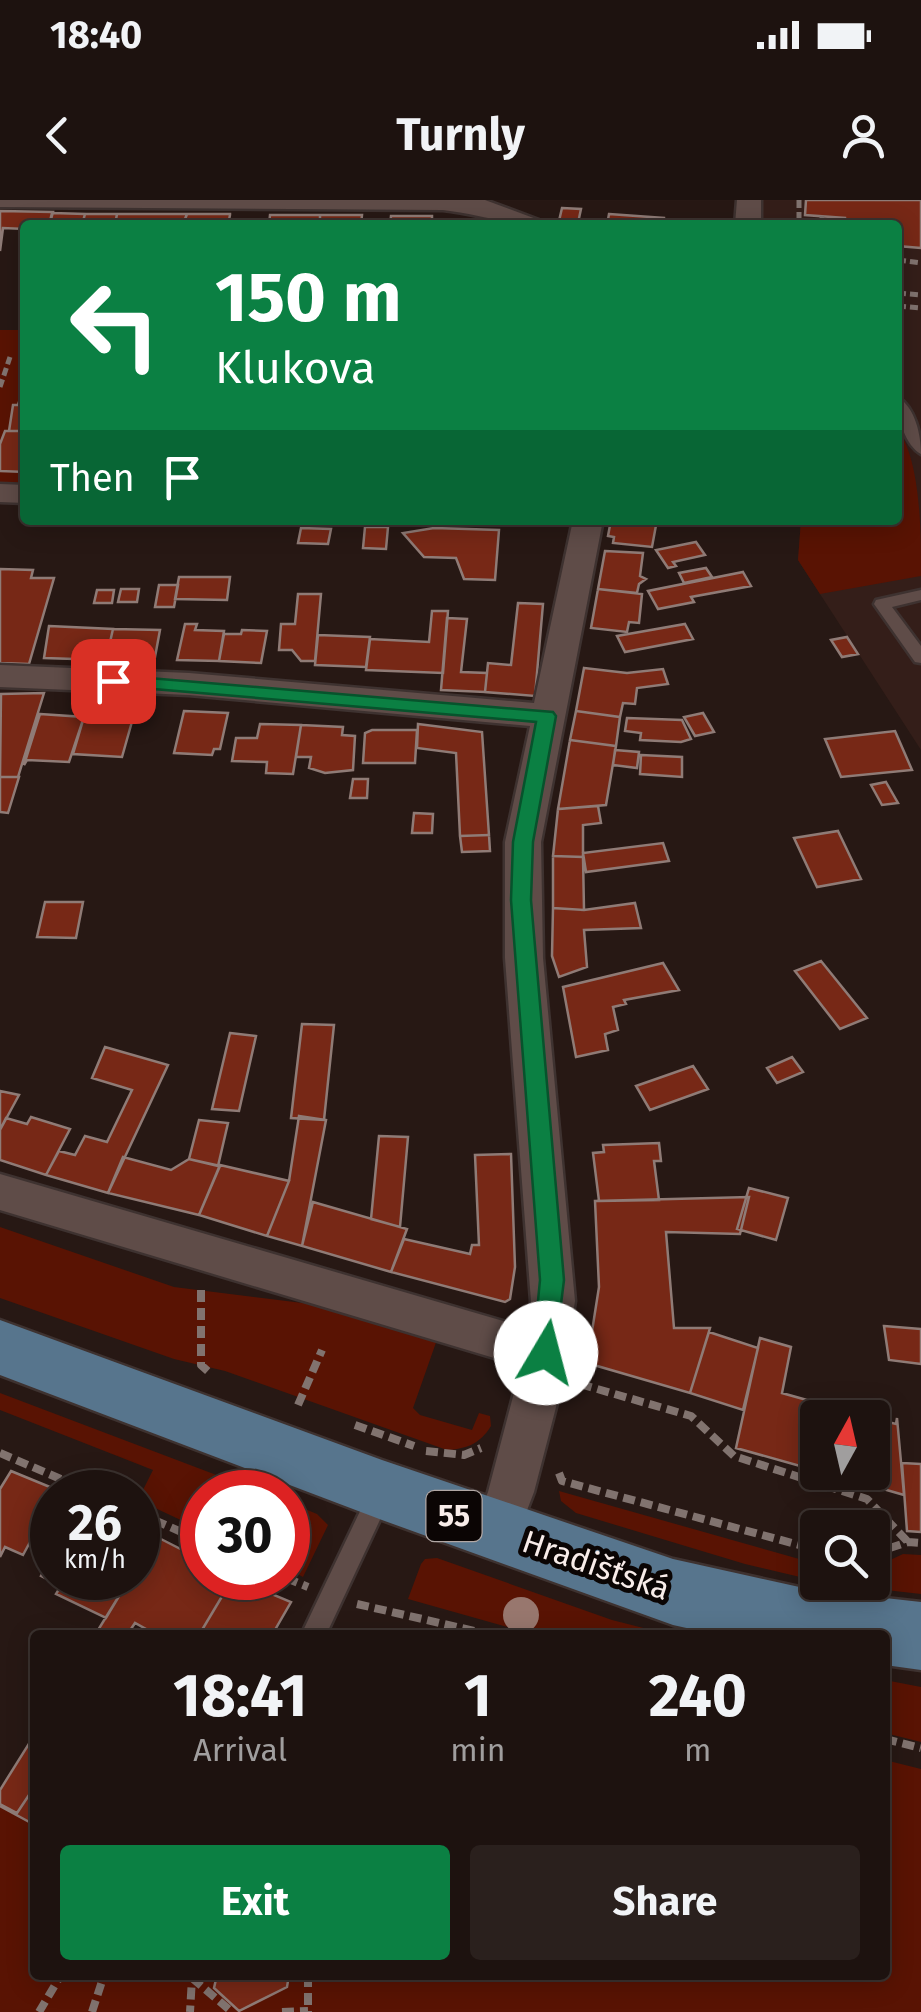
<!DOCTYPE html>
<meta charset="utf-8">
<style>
:root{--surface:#1d120f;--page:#2a201d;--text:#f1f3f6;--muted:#a09e9e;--line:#3b322f;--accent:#0b8043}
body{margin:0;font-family:"Fira Sans",sans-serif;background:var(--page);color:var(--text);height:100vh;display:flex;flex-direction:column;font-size:38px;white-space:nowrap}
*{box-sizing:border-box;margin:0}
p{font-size:32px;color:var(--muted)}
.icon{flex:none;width:55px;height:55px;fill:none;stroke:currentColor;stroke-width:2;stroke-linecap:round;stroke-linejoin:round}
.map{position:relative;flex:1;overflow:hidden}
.side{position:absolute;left:30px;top:1430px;width:860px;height:350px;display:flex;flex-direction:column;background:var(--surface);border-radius:10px;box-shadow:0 5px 25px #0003,0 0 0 2px var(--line)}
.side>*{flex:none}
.banner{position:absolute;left:20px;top:20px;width:882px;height:305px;border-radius:10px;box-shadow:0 5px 25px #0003,0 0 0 2px var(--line);background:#0b8043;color:#fff;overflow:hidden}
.needle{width:65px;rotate:8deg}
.controls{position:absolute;left:800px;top:1200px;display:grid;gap:20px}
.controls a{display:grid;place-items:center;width:90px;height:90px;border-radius:10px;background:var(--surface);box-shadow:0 5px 25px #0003,0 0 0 2px var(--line);font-size:50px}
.speed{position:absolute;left:30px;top:1270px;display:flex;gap:20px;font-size:50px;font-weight:700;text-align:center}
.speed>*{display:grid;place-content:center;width:130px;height:130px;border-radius:50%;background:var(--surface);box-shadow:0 5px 25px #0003,0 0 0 2px var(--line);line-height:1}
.speed small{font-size:25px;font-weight:400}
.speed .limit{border:15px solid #d22;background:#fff;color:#111}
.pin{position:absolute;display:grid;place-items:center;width:85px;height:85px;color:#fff;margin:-42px;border-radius:20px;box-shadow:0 5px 15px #0006}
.me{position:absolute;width:110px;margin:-55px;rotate:8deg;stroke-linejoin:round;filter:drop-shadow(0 0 8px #0008)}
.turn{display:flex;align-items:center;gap:35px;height:210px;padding:0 30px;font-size:45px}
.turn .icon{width:130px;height:130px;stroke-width:2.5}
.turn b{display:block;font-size:70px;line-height:85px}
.then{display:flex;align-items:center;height:95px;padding:0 30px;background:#0003;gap:20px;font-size:38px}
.eta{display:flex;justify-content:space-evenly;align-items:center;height:170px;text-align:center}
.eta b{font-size:60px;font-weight:700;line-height:70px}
.action{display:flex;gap:20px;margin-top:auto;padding:20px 30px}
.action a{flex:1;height:115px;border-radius:10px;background:var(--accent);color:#fff;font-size:40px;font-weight:700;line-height:115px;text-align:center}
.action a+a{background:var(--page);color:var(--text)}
.status{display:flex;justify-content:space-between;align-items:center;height:70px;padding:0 50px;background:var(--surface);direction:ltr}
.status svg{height:28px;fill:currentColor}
header{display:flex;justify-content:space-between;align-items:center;height:130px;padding:0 30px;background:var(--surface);font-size:45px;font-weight:700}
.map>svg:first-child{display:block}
.built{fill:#341e19}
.green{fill:#591303}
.building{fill:#772816;stroke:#8f7b76;stroke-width:2.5}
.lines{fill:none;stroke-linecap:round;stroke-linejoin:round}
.lane-casing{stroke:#3e3230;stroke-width:5}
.street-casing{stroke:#3e3230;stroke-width:5}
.primary-casing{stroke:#3e3230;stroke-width:5}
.path-far1{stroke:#81736f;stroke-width:5;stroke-dasharray:8 4;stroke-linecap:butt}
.path{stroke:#81736f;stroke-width:8;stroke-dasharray:12 6;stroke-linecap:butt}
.lane{fill:#5f4c48;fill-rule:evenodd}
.street{fill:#5f4c48;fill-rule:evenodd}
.primary{fill:#57758d;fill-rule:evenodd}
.tree{fill:#98776e}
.route{fill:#0b8043;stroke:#07532c;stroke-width:2.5}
.labels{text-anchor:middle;stroke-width:10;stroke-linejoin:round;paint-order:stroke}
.shield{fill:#0b0504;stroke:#b1a7a4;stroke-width:2.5}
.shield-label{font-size:30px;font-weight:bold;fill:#f8ece9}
.street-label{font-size:32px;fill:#f8ece9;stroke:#0b0504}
</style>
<div class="status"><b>18:40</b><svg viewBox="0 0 49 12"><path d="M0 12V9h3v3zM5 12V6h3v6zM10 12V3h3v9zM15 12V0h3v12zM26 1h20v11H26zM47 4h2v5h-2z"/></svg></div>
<header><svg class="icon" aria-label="back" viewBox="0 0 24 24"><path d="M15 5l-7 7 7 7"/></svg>Turnly<svg class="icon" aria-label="person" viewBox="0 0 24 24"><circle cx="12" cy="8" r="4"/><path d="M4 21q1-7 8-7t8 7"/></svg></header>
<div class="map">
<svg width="921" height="1812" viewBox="0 0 921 1812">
<rect width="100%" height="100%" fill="#271814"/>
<path class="built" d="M760,0H921V550L798,360L801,320H898V25H756Z"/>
<path class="green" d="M0,130H25V283L0,282Z
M898,229C921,264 921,330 921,376L820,394L798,360L801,320H898Z
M0,1027L174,1087L359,1110L439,1134L413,1208L420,1215L472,1230L479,1213L490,1216L491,1226C480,1244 466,1249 447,1250L225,1171L174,1159L0,1098Z
M0,1193L261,1292H202V1330L138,1300L153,1270L0,1210Z
M559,1291L817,1364V1381L745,1364L576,1313L561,1301Z
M288,1302L317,1314L328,1325L303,1377L288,1369Z
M903,1354L921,1355V1394L824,1383L872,1382L873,1368Z
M437,1358L612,1420L671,1435H536L408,1399L421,1364L425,1359Z
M885,1480L921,1487V1542L885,1533Z
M885,1560L921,1569V1812H0V1606L35,1625V1775H885Z"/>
<path class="building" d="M806,0H921V48L898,46V25H845V18L805,15Z
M562,8L581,9L578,23L559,21Z
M0,11L53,12L50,23L25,25V29L3,28L0,51Z
M52,13L85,14L82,25H49Z
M85,14H117L115,25H82Z
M117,14H187L183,24L115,25Z
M187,14H230V15L228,25H183Z
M609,14L664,18V25H607Z
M270,15H320V25H269Z
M320,15H362L361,25H320Z
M391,16H432V25H390Z
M22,193H25V231H9L13,205H18Z
M5,231H25V272L0,271V244Z
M611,320H657L652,347L613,343L614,337L608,336Z
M365,327H388L386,349L363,348Z
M301,328L331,329L328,344L298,343Z
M434,328L499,330L495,380L464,379L456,358L424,357L403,333Z
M696,342L705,355L673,362L676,366L668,368L656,350Z
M605,351L643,353L640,376L646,379L639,384L637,393L598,389Z
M706,368L712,377L684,383L679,373Z
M0,369L33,370L31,378H54L29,464L0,463Z
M743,372L751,386L691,397L694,402L658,409L648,391Z
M179,377H230L227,400L175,399Z
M159,385H178L174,407H155Z
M121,389H139L137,402H118Z
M598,389L642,394L639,423L629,422L627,432L591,428Z
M97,390H114L112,403H94Z
M298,394H321L315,461H301L292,450H279L281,424H295Z
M518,403L543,404L535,496L485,492L488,463L511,465Z
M432,411H448L443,473L366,470L370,439L429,442Z
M447,418L467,419L461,472L487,473L485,492L441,490Z
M185,424H197L195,430L224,431L219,461L177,460Z
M685,424L693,439L625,452L617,436Z
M49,426L113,429L106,460L44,458Z
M113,429L160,430L155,457L106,460Z
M242,430L267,431L261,463L219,461L224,434H241Z
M318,435L370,437L366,467L315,465Z
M847,437L858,454L842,457L831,440Z
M584,468L627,473L663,469L668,484L637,488L635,504L623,503L620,517L576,511Z
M44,493L18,577H0L1,494Z
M184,511L228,513L220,549H214L212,555L174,553Z
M576,511L620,517L616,546L570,540Z
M703,513L714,532L695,536L684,517Z
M40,514L84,517L69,562L27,560L24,565Z
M84,517L133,518L122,557L73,554Z
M627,518L682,520L691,539L681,542L640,540L641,533L625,531Z
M260,524L301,525L293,574L266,573L267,562L232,561L236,538H257Z
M418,524L482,532L489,635L460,636L456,553L417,548Z
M301,525L343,527L342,535L355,536L353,570L325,573L309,568L311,557H296Z
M372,530H417L415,563H363L365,533Z
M895,531L912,570L841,577L825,539Z
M570,540L616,546L606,605L558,609Z
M615,550L639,552L637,568L613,565Z
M641,555L682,557V577L640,574Z
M0,577H19L8,613L0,612Z
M353,579H368L367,598H350Z
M886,582L898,603L882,605L871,585Z
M598,606L601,623L583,625V657L553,656L558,609Z
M414,613L433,614L432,633H412Z
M838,631L861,679L817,687L794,638Z
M489,635L490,651L462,652L460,636Z
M663,643L669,661L586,672L583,653Z
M553,656L583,657L584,710L553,708Z
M45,702H83L76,738L37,737Z
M635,703L641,728L584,730L587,767L559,777L552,756L553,708L584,710Z
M821,761L867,818L840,829L795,771Z
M663,763L679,790L624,800L626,804L613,807L618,830L605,834L608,850L576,857L563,787Z
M302,824L334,825L324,920L291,918Z
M230,833L256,836L239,911L212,909Z
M105,847L168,865L108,993L46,975L59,951L75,955L85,936L107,942L132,890L92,878Z
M792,857L803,872L777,883L767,868Z
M693,866L708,889L650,910L636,886Z
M0,891L19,895L0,930Z
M299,916L326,920L302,1046L267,1036L289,981Z
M31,917L70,929L46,975L0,960V930L6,918L27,924Z
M199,920L228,923L218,966L189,959Z
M379,936L408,937L400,1027L371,1019Z
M659,943L661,961H654L659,1000L599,1001L593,953L604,952L603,945Z
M511,954L515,1067L510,1099L505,1102L391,1072L404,1039L470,1054L472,1045H479L475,955Z
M123,957L171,970L189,959L220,966L199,1015L108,993Z
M220,965L289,981L267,1036L199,1015Z
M749,988L788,998L776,1040L737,1029Z
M749,997L740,1034L666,1032L674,1128H710L690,1193L587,1163L599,1087L595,1001Z
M313,1002L407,1029L391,1072L302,1046Z
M884,1126L921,1129V1164L889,1160Z
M709,1132L758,1148L743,1210L690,1193Z
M760,1138L791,1147L782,1193L871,1218H818V1271L736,1248Z
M872,1218L896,1224L897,1218L904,1295L824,1272H872Z
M902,1263L921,1264V1332L907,1331Z
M11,1271L62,1292H52V1352L30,1342L23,1355L5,1347L0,1357V1289Z
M138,1328L155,1336L138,1365Z
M155,1336L202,1360V1378H233L199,1435H157L135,1423L127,1435H95L130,1378H138V1365Z
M52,1357V1378H130L106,1418L56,1394L61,1386L41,1376Z
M233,1378L291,1402L272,1435H199Z
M35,1534V1586L17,1613L0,1604V1590Z
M35,1586L33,1624L0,1606L17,1613Z
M217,1775H289L287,1787L239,1811L214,1788Z"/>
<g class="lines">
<defs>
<path id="lane" d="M898,197C915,208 921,234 921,254C904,244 897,216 898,197Z
M921,390V400L892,407L921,446V463L915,462L874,404L876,400Z
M381,1281L389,1284L393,1292L326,1435H301L373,1284Z"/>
<path id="street" d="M0,0H485L539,20L543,25C508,25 478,14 443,10L0,7Z
M737,0H761V25H735Z
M0,284L25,285V303L0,302Z
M573,320H603L541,642L543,758L575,1101L562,1184L534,1292L513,1347L496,1354L479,1347L472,1331L488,1292L521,1166L0,1010V974L527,1128L531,1101L505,758V642L530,526L189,495L0,487V465L189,473L534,503Z"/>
<path id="primary" d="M0,1120L382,1260L673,1359L813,1390L921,1402V1470L885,1465V1435H718L673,1425L382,1320L0,1175Z"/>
</defs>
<use href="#lane" class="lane-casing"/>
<use href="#street" class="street-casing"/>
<use href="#primary" class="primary-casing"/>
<path class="path-far1" d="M799,0V25
M822,16V25
M898,60L921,63
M898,93L921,95
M898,106L921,108
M0,187L10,157"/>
<path class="path" d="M201,1090V1165L210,1173
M580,1184L691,1216L734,1256L867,1299L908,1342
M298,1205L322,1150
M355,1225L414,1246
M426,1251L464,1255L481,1248
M0,1253L91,1292
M559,1273L562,1281L818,1350
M138,1313L202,1341
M288,1321L296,1304
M872,1354L908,1342L921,1343
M286,1378L308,1387
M357,1404L492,1435
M885,1539L921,1548
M184,1775L192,1778L190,1812
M308,1775V1812
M192,1778L232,1812
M39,1812L61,1775
M92,1812L104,1775
M282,1812L308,1811"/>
<use href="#lane" class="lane"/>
<use href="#street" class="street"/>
<use href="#primary" class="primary"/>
</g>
<circle class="tree" cx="521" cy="1415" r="18"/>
<path class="route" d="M113,475L553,512L556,516L533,642L531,700L564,1080L554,1161L546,1165L537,1161L533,1153L540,1080L511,700L513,642L536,522L107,485V477Z"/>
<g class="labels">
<rect class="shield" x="426.5" y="1291" width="55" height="50" rx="8"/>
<g class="shield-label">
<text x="454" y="1326">55</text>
</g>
<g class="street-label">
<text transform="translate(596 1365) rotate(19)" y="11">Hradišťská</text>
</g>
</g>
</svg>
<div class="controls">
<a><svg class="needle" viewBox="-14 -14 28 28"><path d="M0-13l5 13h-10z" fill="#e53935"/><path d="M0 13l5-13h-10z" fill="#a09e9e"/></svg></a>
<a><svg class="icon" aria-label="search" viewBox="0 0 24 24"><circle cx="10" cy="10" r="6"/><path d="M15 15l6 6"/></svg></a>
</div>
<div class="speed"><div>26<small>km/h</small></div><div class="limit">30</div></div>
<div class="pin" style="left:113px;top:481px;background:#d93025"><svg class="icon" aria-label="arrive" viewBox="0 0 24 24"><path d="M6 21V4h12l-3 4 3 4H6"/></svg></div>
<svg class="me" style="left:546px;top:1153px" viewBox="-20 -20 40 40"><circle r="19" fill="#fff"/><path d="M0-13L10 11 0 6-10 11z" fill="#0b8043"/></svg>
<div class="banner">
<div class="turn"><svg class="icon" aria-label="left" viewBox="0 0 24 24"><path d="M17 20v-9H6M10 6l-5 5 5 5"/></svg><div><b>150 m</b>Klukova</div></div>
<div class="then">Then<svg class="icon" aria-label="arrive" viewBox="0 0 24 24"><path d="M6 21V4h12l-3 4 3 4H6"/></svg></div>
</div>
<section class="side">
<div class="eta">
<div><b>18:41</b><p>Arrival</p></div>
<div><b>1</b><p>min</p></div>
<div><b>240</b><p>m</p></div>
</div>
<div class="action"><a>Exit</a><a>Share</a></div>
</section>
</div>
